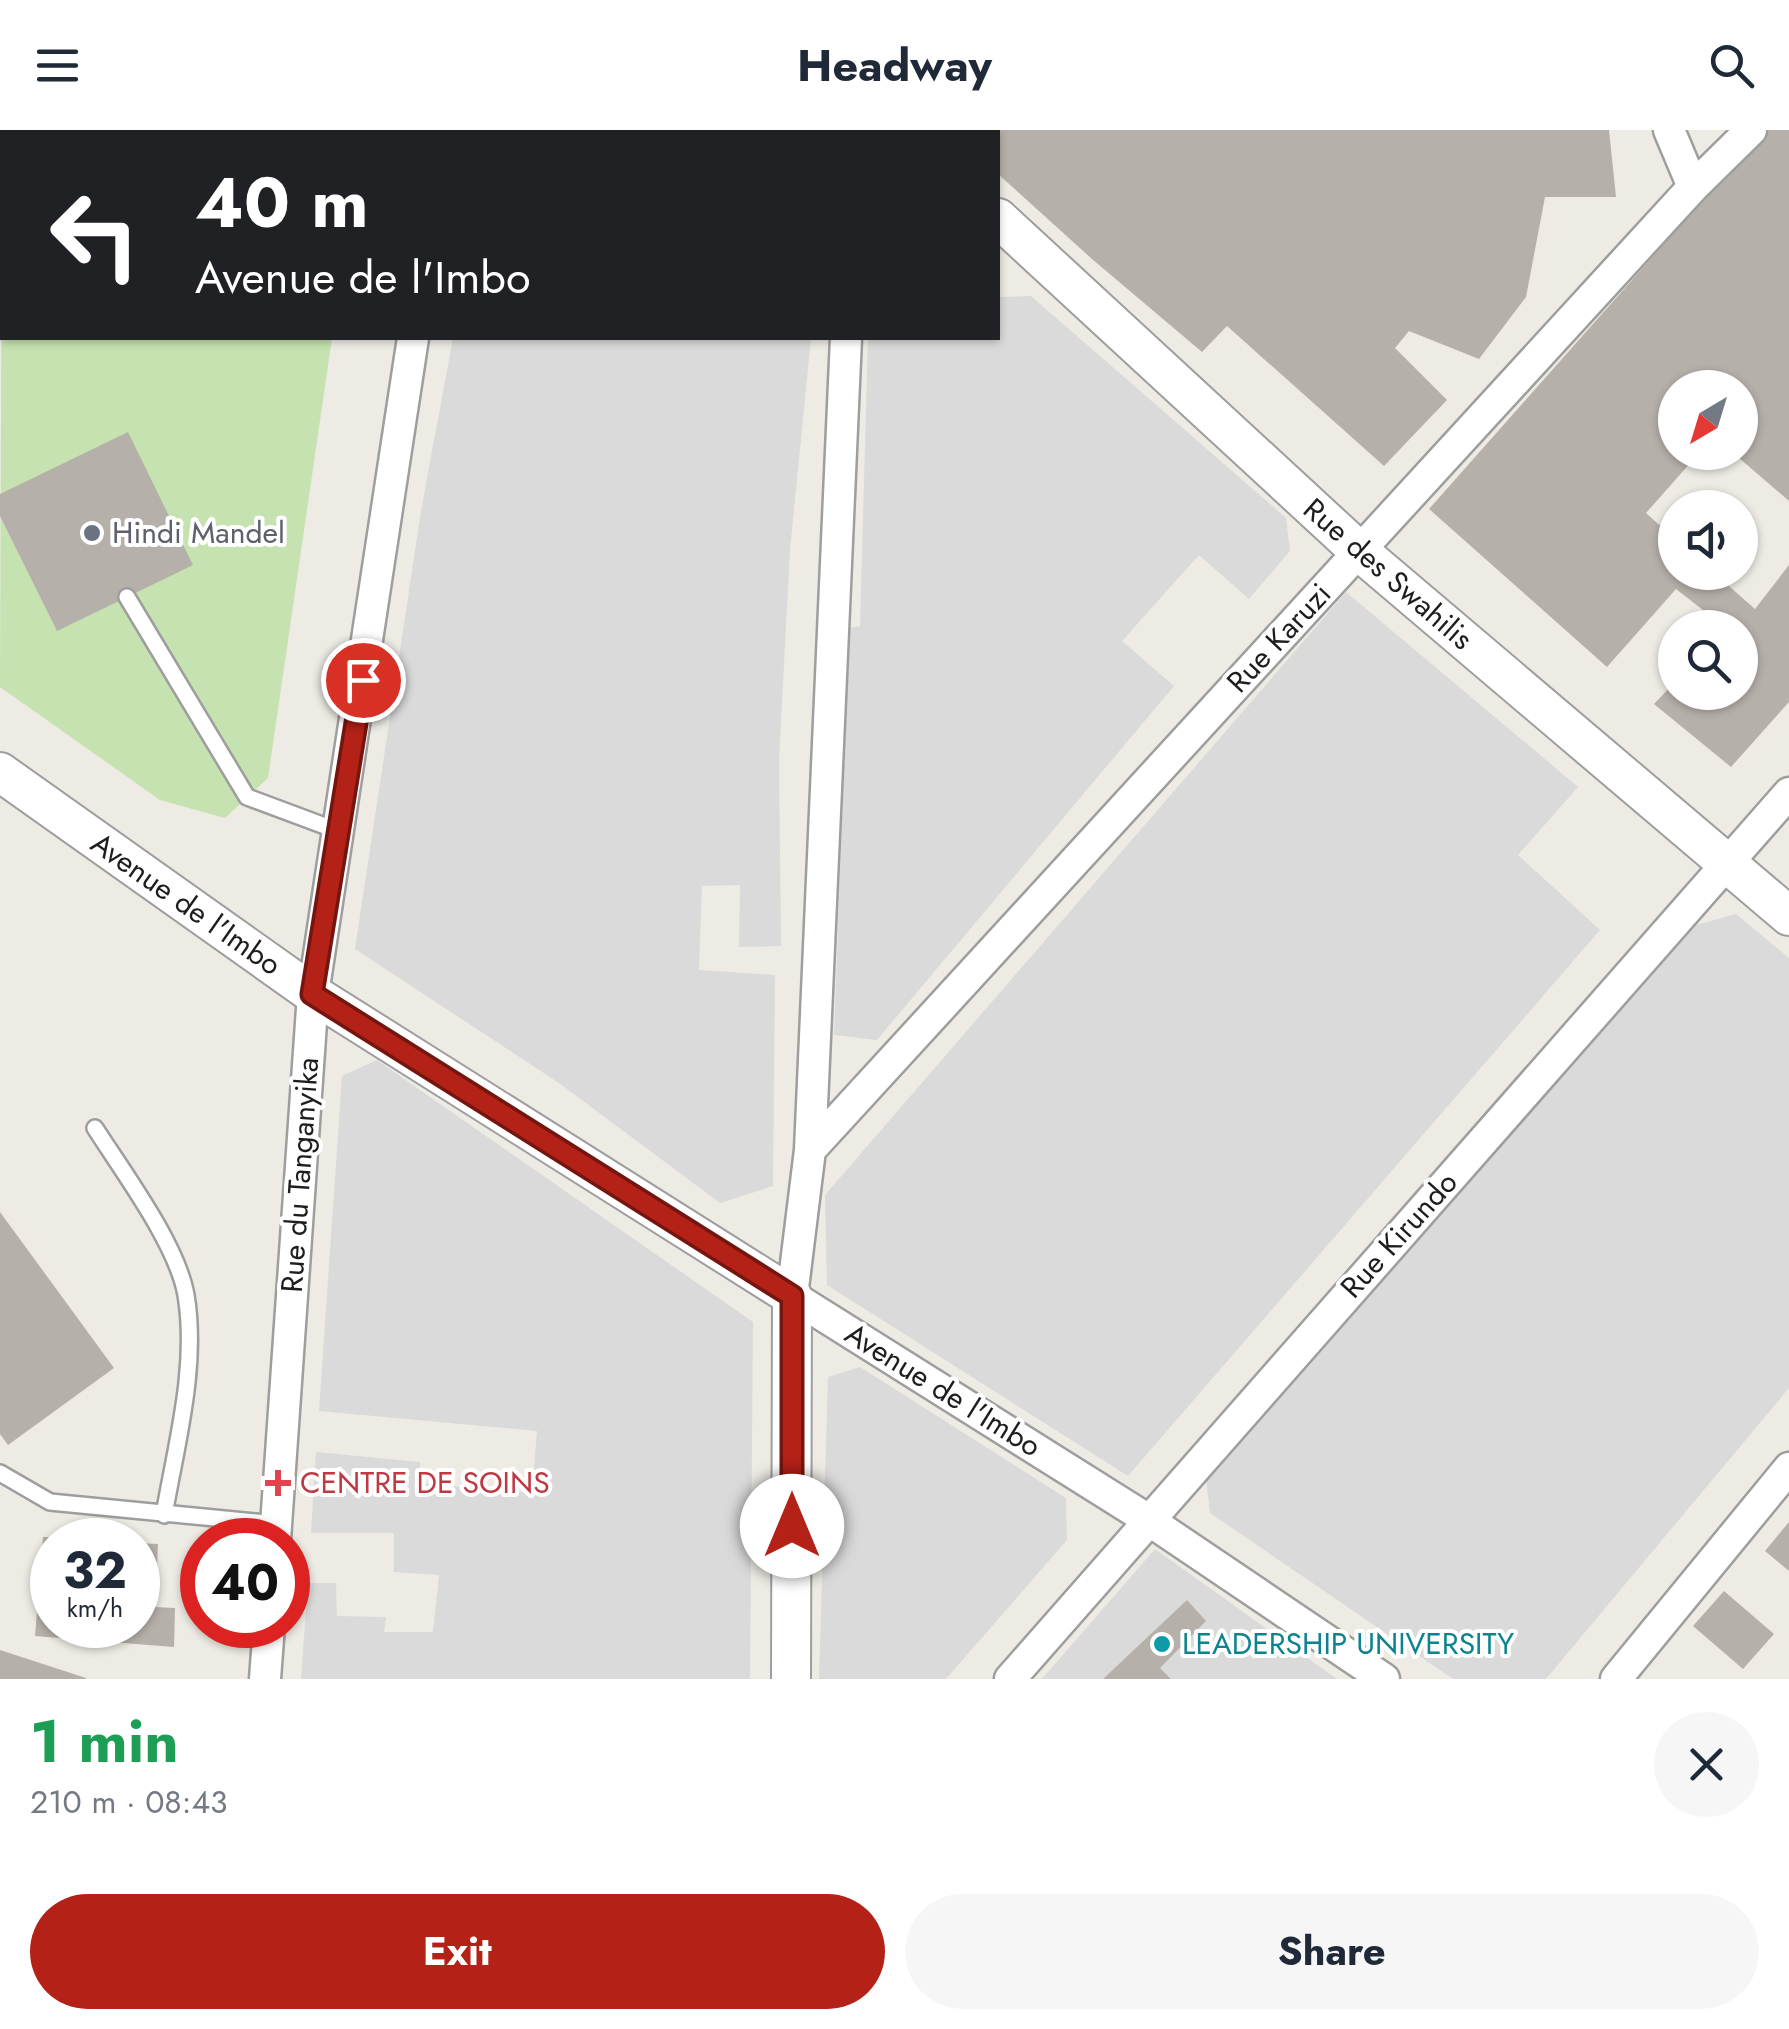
<!DOCTYPE html>
<meta charset="utf-8">
<style>
:root{--surface:#fff;--page:#f6f6f7;--text:#1f2937;--muted:#747a83;--accent:#b32117}
body{margin:0;font-family:Jost,sans-serif;background:var(--page);color:var(--text);height:100vh;display:flex;flex-direction:column;font-size:38px;white-space:nowrap}
*{box-sizing:border-box;margin:0}
p{font-size:32px;color:var(--muted)}
.icon{flex:none;width:55px;height:55px;fill:none;stroke:currentColor;stroke-width:2;stroke-linecap:round;stroke-linejoin:round}
.map{position:relative;height:1549px;overflow:hidden}
.sheet{display:flex;flex-direction:column;background:var(--surface);flex:1}
.sheet>*{flex:none}
.banner{position:absolute;left:0px;top:0px;width:1000px;height:210px;box-shadow:0 2px 8px #0004;background:#202124;color:#fff;overflow:hidden}
.needle{width:65px;rotate:218deg}
.fabs{position:absolute;left:1658px;top:240px;display:grid;gap:20px}
.fabs a{display:grid;place-items:center;width:100px;height:100px;border-radius:50%;background:var(--surface);box-shadow:0 2px 8px #0004;font-size:50px}
.speed{position:absolute;left:30px;top:1388px;display:flex;gap:20px;font-size:50px;font-weight:700;text-align:center}
.speed>*{display:grid;place-content:center;width:130px;height:130px;border-radius:50%;background:var(--surface);box-shadow:0 2px 8px #0004;line-height:1}
.speed small{font-size:25px;font-weight:400}
.speed .limit{border:15px solid #d22;background:#fff;color:#111}
.pin{position:absolute;display:grid;place-items:center;width:85px;height:85px;color:#fff;margin:-42px;border:5px solid #fff;border-radius:50%;box-shadow:0 2px 10px #0007}
.me{position:absolute;width:110px;margin:-55px;rotate:0deg;stroke-linejoin:round;filter:drop-shadow(0 0 8px #0008)}
.turn{display:flex;align-items:center;gap:35px;height:210px;padding:0 30px;font-size:45px}
.turn .icon{width:130px;height:130px;stroke-width:2.5}
.turn b{display:block;font-size:70px;line-height:85px}
.round{display:grid;place-items:center;flex:none;width:105px;height:105px;border-radius:52px;background:var(--page)}
.overview{display:flex;align-items:center;justify-content:space-between;height:170px;padding:0 30px}
h1{font-size:60px;font-weight:700;line-height:75px;color:#1e9e55}
.action{display:flex;gap:20px;margin-top:auto;padding:20px 30px}
.action a{flex:1;height:115px;border-radius:60px;background:var(--accent);color:#fff;font-size:40px;font-weight:700;line-height:115px;text-align:center}
.action a+a{background:var(--page);color:var(--text)}
header{display:flex;justify-content:space-between;align-items:center;height:130px;padding:0 30px;background:var(--surface);font-size:45px;font-weight:700}
.map>svg:first-child{display:block}
.residential{fill:#dbdada}
.grass{fill:#c5e2b0}
.building{fill:#b6b0aa}
.lines{fill:none;stroke-linecap:round;stroke-linejoin:round}
.service-casing{stroke:#9e9e9e;stroke-width:20}
.minor-casing{stroke:#9e9e9e;stroke-width:35}
.tertiary-casing{stroke:#9e9e9e;stroke-width:42}
.service{stroke:#fff;stroke-width:15}
.minor{stroke:#fff;stroke-width:30}
.tertiary{stroke:#fff;stroke-width:38}
.route-casing{stroke:#74150f;stroke-width:25}
.route{stroke:#b32117;stroke-width:18}
.worship-dot{fill:#6b7280;stroke:#fff;stroke-width:4}
.health-dot{fill:#e0444e;stroke:#fff;stroke-width:4}
.culture-dot{fill:#0f9aa8;stroke:#fff;stroke-width:4}
.labels{text-anchor:middle;stroke-width:8;stroke-linejoin:round;paint-order:stroke}
.worship-label{font-size:30px;fill:#5b616d;stroke:#fff;text-anchor:start}
.street-label{font-size:30px;fill:#1d1d1d;stroke:#fff}
.health-label{font-size:30px;fill:#be3a42;stroke:#fff;text-anchor:start}
.culture-label{font-size:30px;fill:#0d838f;stroke:#fff;text-anchor:start}
</style>
<header><svg class="icon" aria-label="menu" viewBox="0 0 24 24"><path d="M4 6h16M4 12h16M4 18h16"/></svg>Headway<svg class="icon" aria-label="search" viewBox="0 0 24 24"><circle cx="10" cy="10" r="6"/><path d="M15 15l6 6"/></svg></header>
<div class="map">
<svg width="1789" height="1549" viewBox="0 0 1789 1549">
<rect width="100%" height="100%" fill="#edebe4"/>
<path class="residential" d="M1031,166L1286,388L1290,421L1249,469L1199,425L1122,511L1174,556L877,910L834,905L849,498L860,496L868,208H998V167Z
M453,208H811L790,420L779,629L781,816L739,817L740,755L702,756L699,840L775,845L773,1056L720,1073L559,953L355,819L421,381Z
M1346,462L1578,657L1518,725L1600,800L1128,1346L827,1155L825,1065Z
M1736,784L1789,828V1258L1546,1549H1453L1210,1383L1206,1349L1696,795Z
M377,930L753,1192L750,1549H301L308,1453H336L337,1486L386,1487L384,1502H433L439,1445L394,1442V1403H311L316,1322L420,1332L419,1353L532,1363L537,1301L319,1281L342,946Z
M860,1237L1066,1368L1067,1410L946,1549H819L828,1247Z
M1155,1419L1337,1549H1042Z"/>
<path class="grass" d="M2,18V208H332L268,648L225,688L160,670L0,557Z"/>
<path class="building" d="M998,0H1609L1616,67H1545L1526,167L1479,229L1409,201L1395,218L1447,270L1384,336L1227,196L1202,222L1092,129L998,44Z
M1765,0H1789V371L1732,322H1740V258H1675V322H1700L1646,383L1675,409V442H1713L1755,479L1789,435V572L1731,637L1654,574L1675,552V562H1740V498H1726L1676,459L1607,537L1429,379Z
M128,302L193,435L57,501L0,386V364Z
M0,1082L114,1238L8,1315L0,1304Z
M1789,1392V1441L1765,1421Z
M43,1407H52V1495H138V1413L158,1414L155,1477L175,1478L174,1517L35,1506Z
M1724,1461L1774,1504L1743,1539L1693,1496Z
M1187,1470L1206,1491L1160,1538L1171,1549H1103Z
M0,1520L86,1548V1549H0Z"/>
<g class="lines">
<defs>
<path id="service" d="M127,467L247,667L341,702
M95,998C123,1042 177,1114 186,1165C198,1237 176,1315 164,1385
M0,1343L50,1372L276,1394"/>
<path id="minor" d="M1669,0L1693,57
M443,2V0
M855,2V0
M846,208L810,1020L792,1166L1147,1389L1384,1549
M810,1020L1693,57L1751,0
M275,1410L313,864L413,208
M265,1549L269,1495
M1010,1549L1789,663
M1616,1549L1789,1338"/>
<path id="tertiary" d="M902,0L905,2
M998,88L1359,421L1789,786
M0,642L313,864L792,1166L791,1549"/>
</defs>
<use href="#service" class="service-casing"/>
<use href="#minor" class="minor-casing"/>
<use href="#tertiary" class="tertiary-casing"/>
<use href="#service" class="service"/>
<use href="#minor" class="minor"/>
<use href="#tertiary" class="tertiary"/>
</g>
<g class="lines">
<defs>
<path id="route" d="M363,550L312,864L792,1166V1396"/>
</defs>
<use href="#route" class="route-casing"/>
<use href="#route" class="route"/>
</g>
<circle class="worship-dot" cx="92" cy="403" r="10"/>
<path class="health-dot" d="M273 1338h10v10h10v10h-10v10h-10v-10h-10v-10h10z"/>
<circle class="culture-dot" cx="1162" cy="1514" r="10"/>
<g class="labels">
<g class="worship-label">
<text x="112" y="413">Hindi Mandel</text>
</g>
<g class="street-label">
<text transform="translate(1388 444) rotate(41)" y="10">Rue des Swahilis</text>
<text transform="translate(1279 508) rotate(-47)" y="10">Rue Karuzi</text>
<text transform="translate(186 774) rotate(35)" y="10">Avenue de l'Imbo</text>
<text transform="translate(300 1045) rotate(-86)" y="10">Rue du Tanganyika</text>
<text transform="translate(1399 1105) rotate(-48)" y="10">Rue Kirundo</text>
<text transform="translate(943 1260) rotate(32)" y="10">Avenue de l'Imbo</text>
</g>
<g class="health-label">
<text x="300" y="1363">CENTRE DE SOINS</text>
</g>
<g class="culture-label">
<text x="1182" y="1524">LEADERSHIP UNIVERSITY</text>
</g>
</g>
</svg>
<div class="fabs">
<a><svg class="needle" viewBox="-14 -14 28 28"><path d="M0-13l5 13h-10z" fill="#e53935"/><path d="M0 13l5-13h-10z" fill="#747a83"/></svg></a>
<a><svg class="icon" aria-label="sound" viewBox="0 0 24 24"><path d="M4 9h4l5-4v14l-5-4H4zM17 9q2 3 0 6"/></svg></a>
<a><svg class="icon" aria-label="search" viewBox="0 0 24 24"><circle cx="10" cy="10" r="6"/><path d="M15 15l6 6"/></svg></a>
</div>
<div class="speed"><div>32<small>km/h</small></div><div class="limit">40</div></div>
<div class="pin" style="left:363px;top:550px;background:#d93025"><svg class="icon" aria-label="arrive" viewBox="0 0 24 24"><path d="M6 21V4h12l-3 4 3 4H6"/></svg></div>
<svg class="me" style="left:792px;top:1396px" viewBox="-20 -20 40 40"><circle r="19" fill="#fff"/><path d="M0-13L10 11 0 6-10 11z" fill="#b32117"/></svg>
<div class="banner">
<div class="turn"><svg class="icon" aria-label="left" viewBox="0 0 24 24"><path d="M17 20v-9H6M10 6l-5 5 5 5"/></svg><div><b>40 m</b>Avenue de l'Imbo</div></div>
</div>
</div>
<section class="sheet">
<div class="overview"><div><h1>1 min</h1><p>210 m · 08:43</p></div><a class="round"><svg class="icon" aria-label="close" viewBox="0 0 24 24"><path d="M6 6l12 12M18 6L6 18"/></svg></a></div>
<div class="action"><a>Exit</a><a>Share</a></div>
</section>
